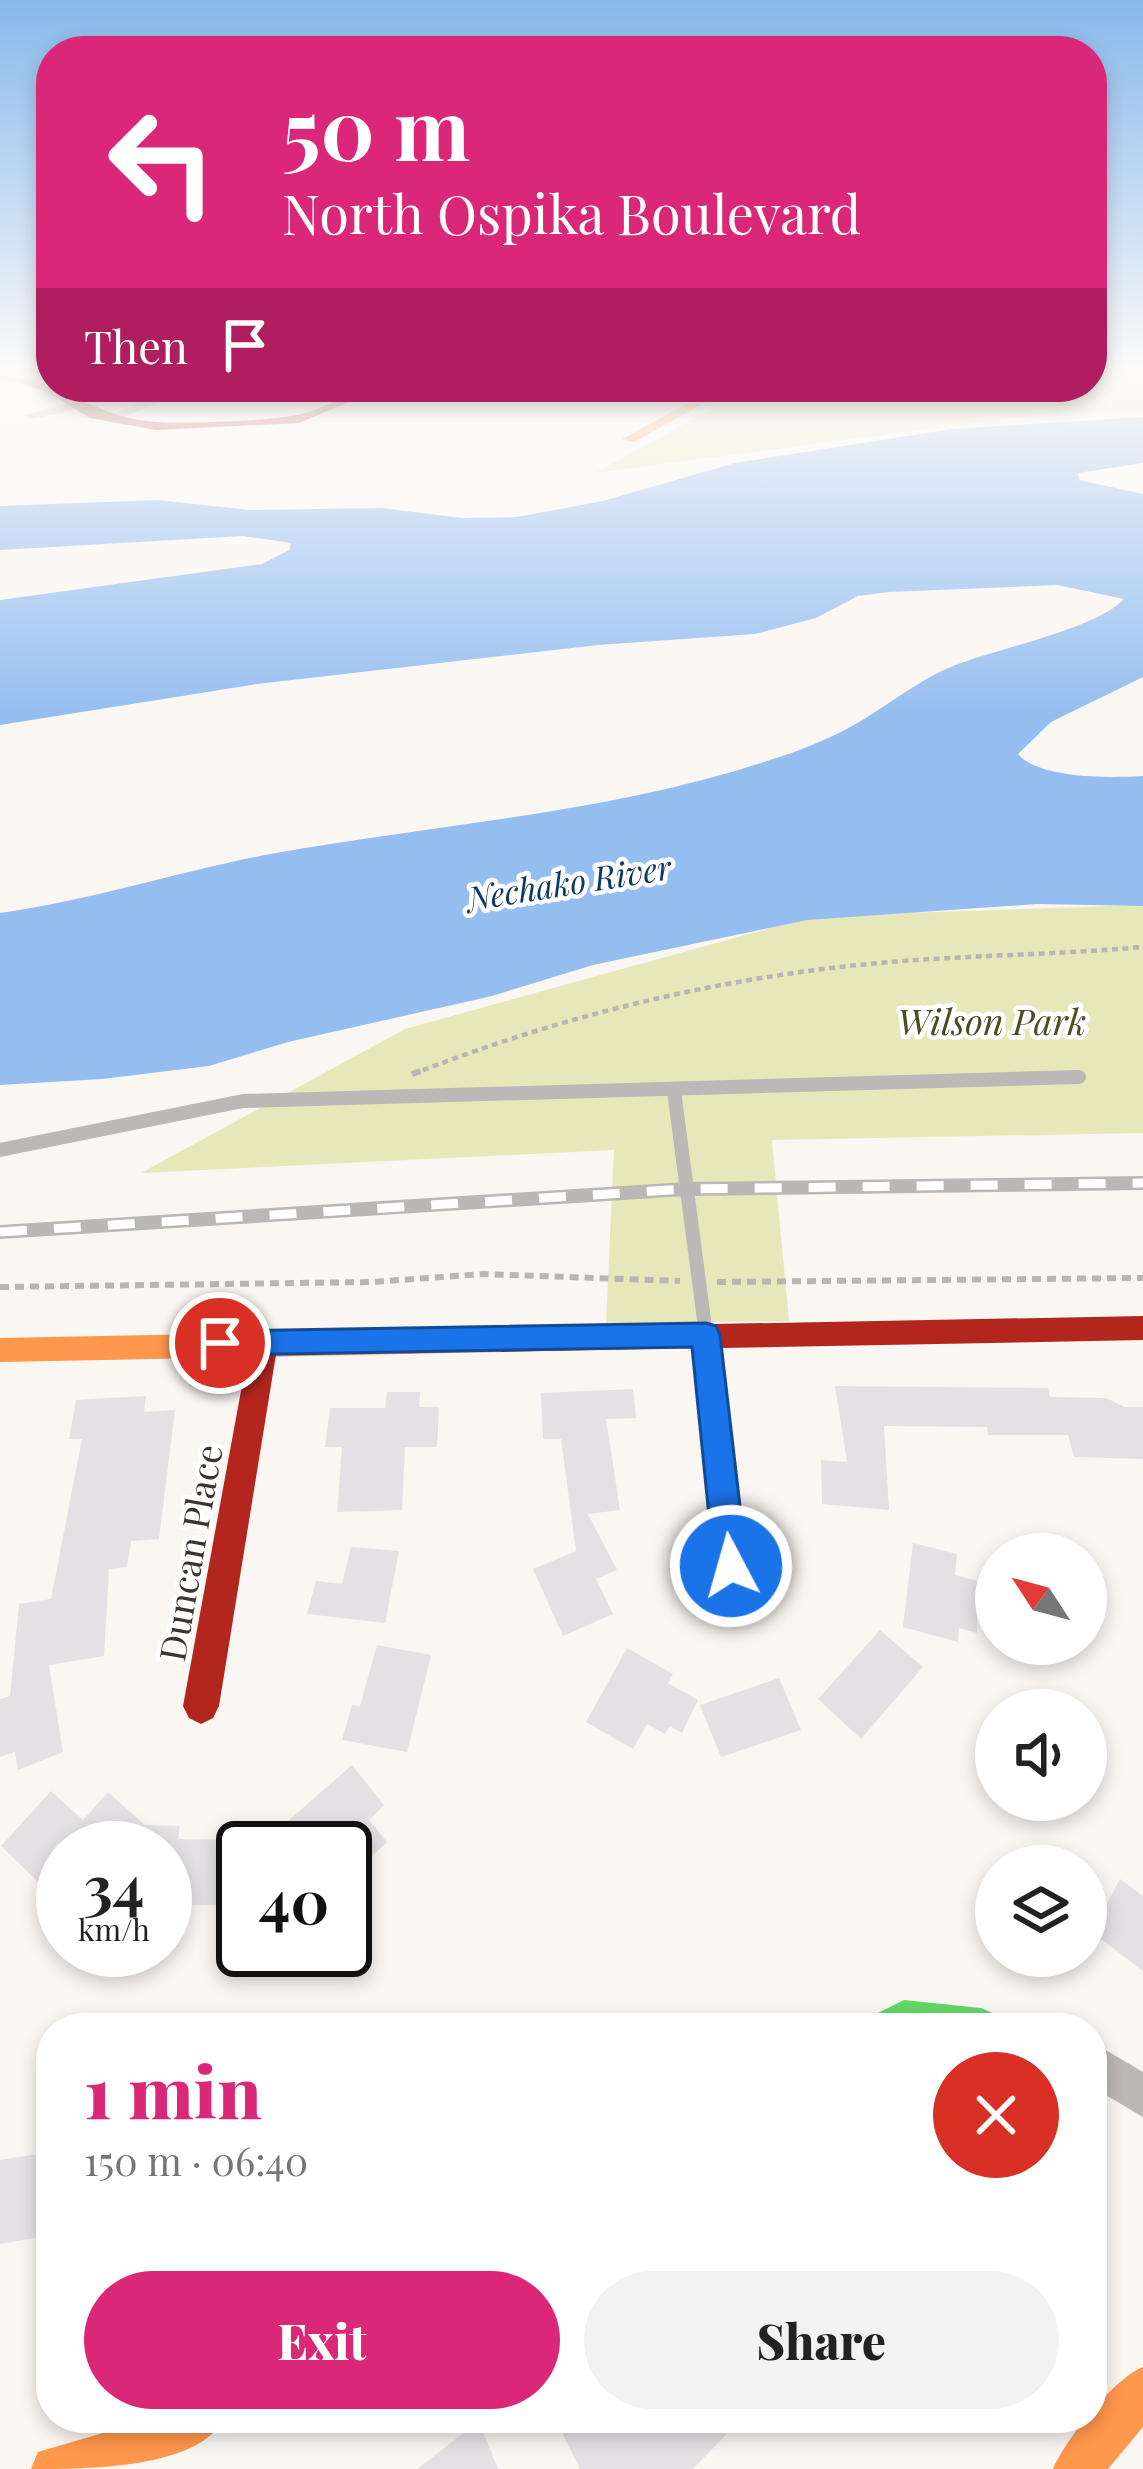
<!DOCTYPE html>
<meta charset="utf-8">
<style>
:root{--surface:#fff;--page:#f2f2f2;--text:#222;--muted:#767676;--accent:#db2777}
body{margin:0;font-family:"Playfair Display",serif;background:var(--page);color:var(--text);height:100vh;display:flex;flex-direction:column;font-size:45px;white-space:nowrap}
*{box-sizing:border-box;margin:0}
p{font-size:39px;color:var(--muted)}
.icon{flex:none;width:66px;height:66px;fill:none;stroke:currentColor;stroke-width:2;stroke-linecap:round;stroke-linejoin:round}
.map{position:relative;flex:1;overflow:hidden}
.panel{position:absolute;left:36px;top:2013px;width:1071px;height:420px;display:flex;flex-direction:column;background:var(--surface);border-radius:48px;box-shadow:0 6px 18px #0003}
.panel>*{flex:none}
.guide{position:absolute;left:36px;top:36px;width:1071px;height:366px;border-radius:48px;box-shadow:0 6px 18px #0003;background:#db2777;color:#fff;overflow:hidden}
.needle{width:78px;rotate:306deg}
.controls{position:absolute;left:975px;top:1533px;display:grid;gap:24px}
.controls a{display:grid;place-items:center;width:132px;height:132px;border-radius:50%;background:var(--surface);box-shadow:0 6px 18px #0003;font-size:60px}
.speed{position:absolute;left:36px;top:1821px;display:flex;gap:24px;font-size:60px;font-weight:700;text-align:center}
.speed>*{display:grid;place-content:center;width:156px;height:156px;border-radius:50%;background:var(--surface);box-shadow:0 6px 18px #0003;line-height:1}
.speed small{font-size:30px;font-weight:400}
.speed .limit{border:6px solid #111;border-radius:18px;background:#fff;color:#111}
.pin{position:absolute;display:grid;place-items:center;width:102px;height:102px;color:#fff;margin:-51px;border:6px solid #fff;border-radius:50%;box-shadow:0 3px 12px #0007}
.me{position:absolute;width:132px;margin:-66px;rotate:354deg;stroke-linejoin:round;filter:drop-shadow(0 0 9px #0008)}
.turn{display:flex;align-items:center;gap:42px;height:252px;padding:0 48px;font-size:54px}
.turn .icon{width:156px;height:156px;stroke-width:2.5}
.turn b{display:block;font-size:84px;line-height:102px}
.then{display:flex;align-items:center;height:114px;padding:0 48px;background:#0003;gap:24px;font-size:45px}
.round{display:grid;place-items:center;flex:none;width:126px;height:126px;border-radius:63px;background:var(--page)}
.summary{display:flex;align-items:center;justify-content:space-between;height:204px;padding:0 48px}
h1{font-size:72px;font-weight:800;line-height:90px;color:var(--accent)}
.cta{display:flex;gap:24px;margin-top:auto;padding:24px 48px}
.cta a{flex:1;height:138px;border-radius:72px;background:var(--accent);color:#fff;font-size:48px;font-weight:800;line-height:138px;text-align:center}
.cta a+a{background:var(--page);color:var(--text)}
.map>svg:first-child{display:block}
.green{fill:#e7e8b9}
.water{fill:#95bef0}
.building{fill:#e4e1e4}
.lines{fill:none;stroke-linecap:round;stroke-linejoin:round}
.path-far1{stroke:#b9b5b4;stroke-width:4.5;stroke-dasharray:6 4.5;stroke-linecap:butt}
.path{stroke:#b9b5b4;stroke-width:6;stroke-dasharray:9 6;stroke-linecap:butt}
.lane{stroke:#bcb8b7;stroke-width:14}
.street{fill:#bcb8b7;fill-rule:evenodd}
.fast{fill:#63d668;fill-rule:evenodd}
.slow{fill:#ff974d;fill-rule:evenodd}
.jam{fill:#b3261e;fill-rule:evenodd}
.rail-casing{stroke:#bbb7b6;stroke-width:14}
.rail{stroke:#fff;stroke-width:9;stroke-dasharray:27;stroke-linecap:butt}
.route{fill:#1a73e8;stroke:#114b97;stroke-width:3}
.labels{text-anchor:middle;stroke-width:9;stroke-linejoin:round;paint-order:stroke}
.far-water-label{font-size:33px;font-style:italic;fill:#0e3866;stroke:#fff}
.park-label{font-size:36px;font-style:italic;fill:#4a4c22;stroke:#fff}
.street-label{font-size:36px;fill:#3c342d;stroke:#fff}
</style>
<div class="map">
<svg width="1143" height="2469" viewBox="0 0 1143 2469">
<rect width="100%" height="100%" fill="#faf6f2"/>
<path class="green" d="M1092,370H1143V413L1063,411L595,473L710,410L690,393L715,387H1092Z
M1143,905V1133L772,1140L789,1321L606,1323L614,1150L141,1173L405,1029L814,916Z"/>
<path class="water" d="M1143,417V463L1078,473L1079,480L1143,494V677L1051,722L1018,754C1039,779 1111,778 1143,776V906L1037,904L807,920L593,965L492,996L288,1042L209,1066L102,1079L0,1085V913C94,900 183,870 276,853C440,824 611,813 770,760C797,752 829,739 854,725C886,707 914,683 948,668C993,649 1095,630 1124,599L1057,585L889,592L858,596L816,618L755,634L598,645L257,684L0,725V600L262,564L289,550L291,543L243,536L0,550V506L158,500L250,510L382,508L462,518L517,517L603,501L735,463L952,429Z"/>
<path class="building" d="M835,1386L1048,1388L1050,1397L1106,1398L1125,1407H1143V1459L1074,1457L1068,1435H988L987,1427L884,1426L889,1510L822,1504L821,1460L847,1462Z
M633,1389L636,1418L606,1419L620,1510L588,1514L617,1570L596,1579L613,1614L563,1636L533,1569L576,1551L561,1439H543L541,1393Z
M387,1392H420L419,1407H439L437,1447H405L402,1510L337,1512L342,1447H325L330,1408H385Z
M146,1396L144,1412L175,1410L159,1539L131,1541L127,1567L109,1569L104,1656L49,1665L63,1752L18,1770L15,1752L0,1757V1699L10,1696L19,1604L51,1599L82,1439H69L76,1400Z
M913,1543L957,1554L955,1575L977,1581V1633L959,1628L958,1642L903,1627Z
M351,1547L399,1551L385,1623L307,1614L316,1581L342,1584Z
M880,1630L923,1667L861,1739L818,1699Z
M377,1645L431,1655L407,1752L342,1740L352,1705L360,1706Z
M627,1648L673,1674L668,1683L698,1700L682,1733L670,1726L665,1734L647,1724L633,1749L586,1722Z
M779,1678L801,1730L721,1757L700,1705Z
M352,1765L384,1805L369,1820L387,1842L355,1872L345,1859V1848H257Z
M51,1791L83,1820L108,1792L145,1825L180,1826L178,1839L245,1840L235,1905H165V1848H63V1906L1,1846Z
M1120,1879L1143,1896V1971L1092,1932Z
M51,2152V2235L0,2244V2160Z
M555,2418H742L693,2469H580Z
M479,2421L498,2469H417Z"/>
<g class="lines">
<path class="path-far1" d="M413,1074C551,1020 693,984 840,967C941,955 1042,956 1143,947"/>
<path class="path" d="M412,1074L421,1071
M717,1282L1143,1278
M0,1287L372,1282L484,1274L680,1281"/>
<path class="lane" d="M674,1091L706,1335
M0,1150L243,1101L1079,1077"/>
<path class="street" d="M175,387H192L113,422L101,419Z
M74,402L79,409L31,419L25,415Z
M1092,2042L1143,2072V2117L1092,2087Z"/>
<path class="fast" d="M904,2000L981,2008L995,2014L1001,2028H870L876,2014Z"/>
<path class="slow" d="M718,387H733L634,442L622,439Z
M502,1328L512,1332L516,1340L512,1348L502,1352L0,1362V1338Z
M1143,2367V2427L1108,2469H1053C1066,2439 1113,2379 1143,2367Z
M154,2418H225C198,2469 88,2469 31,2469L38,2452Z"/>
<path class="jam" d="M0,370C56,380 97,419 157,422C187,424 268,421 297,415C328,409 353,387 385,387L299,423L156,430L90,418L47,392L0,377Z
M1143,1316V1340L722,1348L747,1566L743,1577L731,1581L719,1577L715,1566L693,1348L502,1352L492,1348L488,1340L492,1332L502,1328Z
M264,1330L274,1334L278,1342L219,1706L213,1718L201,1724L189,1718L183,1706L250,1342L254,1334Z"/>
<defs>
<path id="rail" d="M0,1232L687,1189L1143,1183"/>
</defs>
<use href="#rail" class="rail-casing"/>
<use href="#rail" class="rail"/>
</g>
<linearGradient id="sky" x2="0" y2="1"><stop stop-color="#87b8eb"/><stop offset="0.52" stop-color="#fdfbf9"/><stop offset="1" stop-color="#fdfbf9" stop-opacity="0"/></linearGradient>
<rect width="1143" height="716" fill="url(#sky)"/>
<path class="route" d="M706,1323L716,1326L720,1335L747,1566L742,1577L731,1582L719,1577L714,1566L692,1347L220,1355L209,1352L205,1343L209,1335L220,1331Z"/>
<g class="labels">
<g class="far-water-label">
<text transform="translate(569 883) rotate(-9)" y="12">Nechako River</text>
</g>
<g class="park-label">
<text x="992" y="1035">Wilson Park</text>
</g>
<g class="street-label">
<text transform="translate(191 1553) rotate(-80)" y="13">Duncan Place</text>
</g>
</g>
</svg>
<div class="controls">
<a><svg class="needle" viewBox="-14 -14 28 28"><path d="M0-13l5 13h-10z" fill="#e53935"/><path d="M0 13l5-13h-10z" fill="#767676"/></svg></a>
<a><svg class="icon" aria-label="sound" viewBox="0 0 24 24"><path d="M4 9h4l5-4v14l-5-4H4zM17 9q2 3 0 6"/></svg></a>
<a><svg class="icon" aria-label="layers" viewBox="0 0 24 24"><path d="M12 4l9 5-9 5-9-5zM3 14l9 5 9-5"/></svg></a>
</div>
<div class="speed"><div>34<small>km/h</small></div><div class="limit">40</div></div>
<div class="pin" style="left:220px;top:1343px;background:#d93025"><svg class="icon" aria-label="arrive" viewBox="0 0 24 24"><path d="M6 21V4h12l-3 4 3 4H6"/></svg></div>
<svg class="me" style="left:731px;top:1566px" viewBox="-20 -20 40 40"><circle r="17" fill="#1a73e8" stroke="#fff" stroke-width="3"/><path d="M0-11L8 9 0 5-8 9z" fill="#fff"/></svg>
<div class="guide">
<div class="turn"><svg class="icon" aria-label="left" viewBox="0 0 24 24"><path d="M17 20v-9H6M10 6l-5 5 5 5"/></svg><div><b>50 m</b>North Ospika Boulevard</div></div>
<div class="then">Then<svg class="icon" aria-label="arrive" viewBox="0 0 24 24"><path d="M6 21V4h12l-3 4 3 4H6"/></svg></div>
</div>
<section class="panel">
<div class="summary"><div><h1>1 min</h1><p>150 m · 06:40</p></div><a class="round" style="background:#d93025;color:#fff"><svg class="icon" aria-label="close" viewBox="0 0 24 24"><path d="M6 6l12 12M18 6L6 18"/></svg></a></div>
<div class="cta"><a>Exit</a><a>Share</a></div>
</section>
</div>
